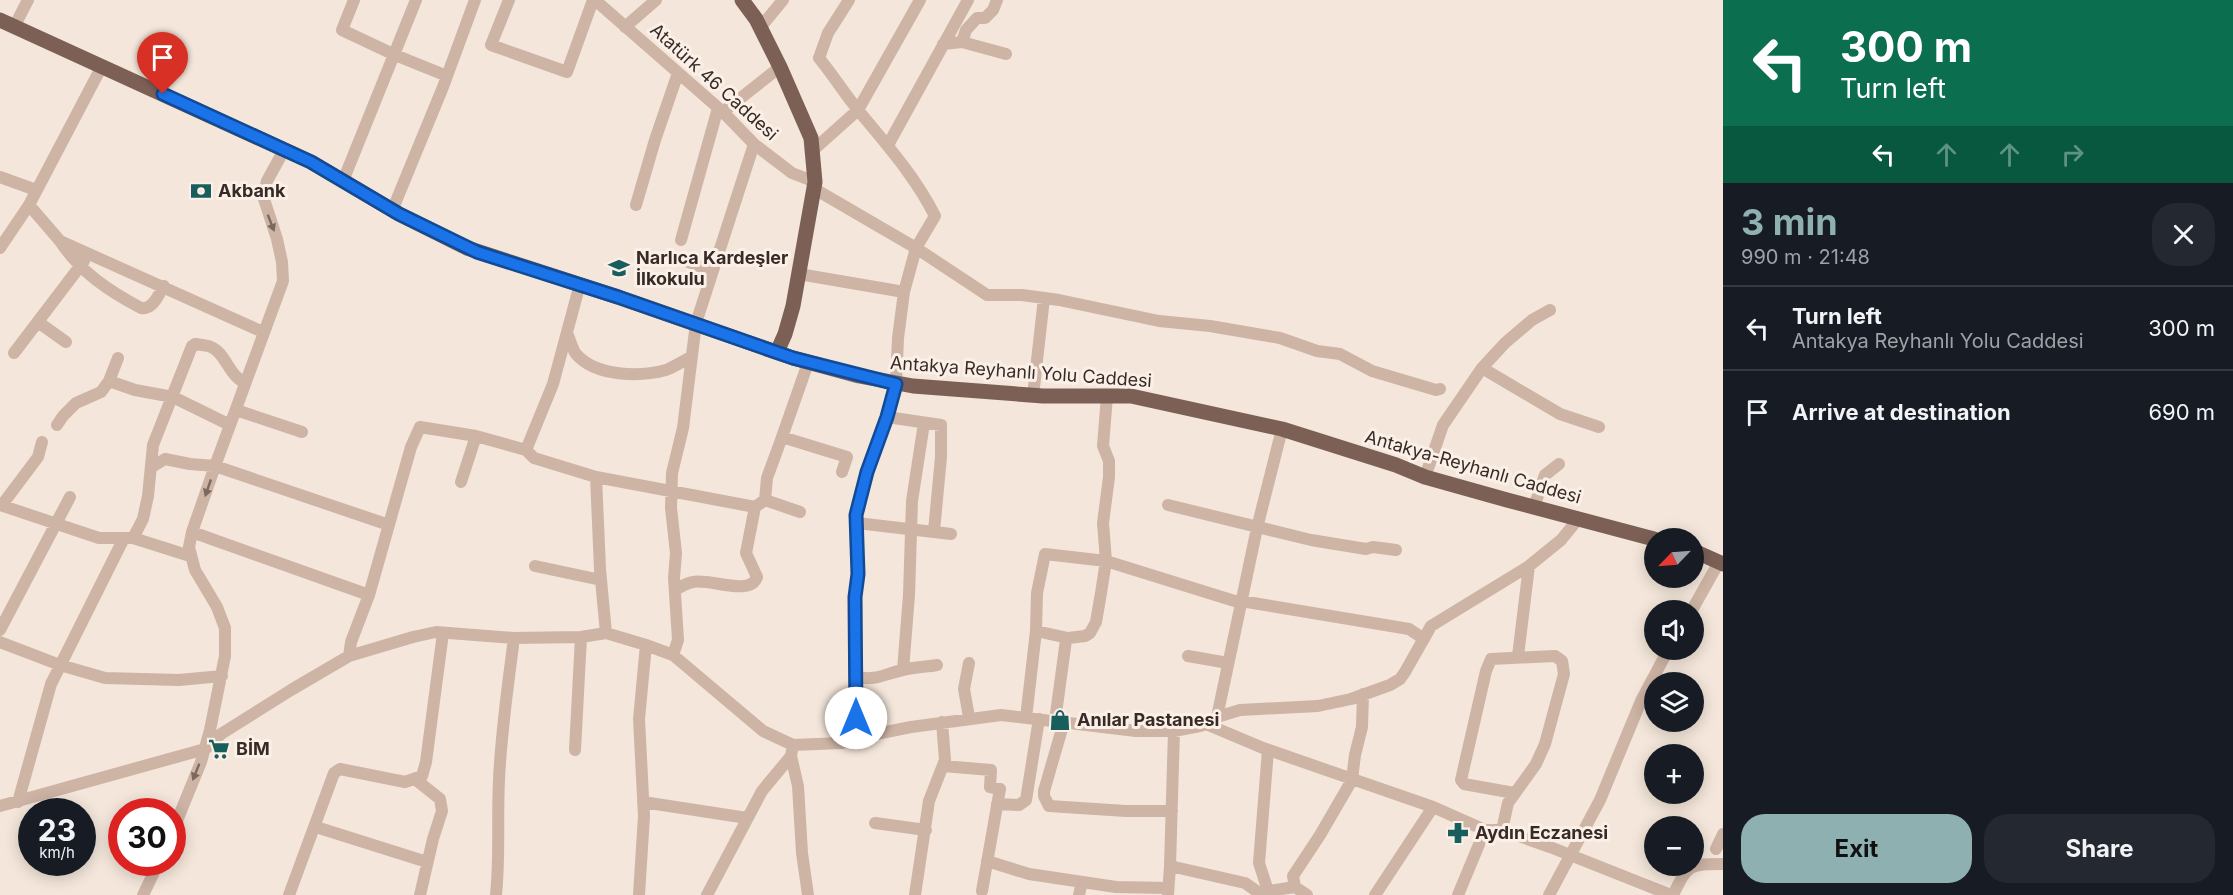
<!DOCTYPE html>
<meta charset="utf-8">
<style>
:root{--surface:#171b24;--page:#242831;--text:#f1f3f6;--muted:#9ea1a6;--line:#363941;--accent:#8fb0b1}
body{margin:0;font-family:Inter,sans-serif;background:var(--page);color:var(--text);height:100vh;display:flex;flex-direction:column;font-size:22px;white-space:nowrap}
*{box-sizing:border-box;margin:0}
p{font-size:20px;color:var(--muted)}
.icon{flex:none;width:33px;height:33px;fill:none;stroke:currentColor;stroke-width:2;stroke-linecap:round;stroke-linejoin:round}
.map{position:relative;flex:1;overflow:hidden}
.panel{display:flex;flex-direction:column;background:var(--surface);width:510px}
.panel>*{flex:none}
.banner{background:#0b6e4f;color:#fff;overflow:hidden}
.needle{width:39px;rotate:245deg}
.controls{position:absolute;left:1644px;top:528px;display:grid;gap:12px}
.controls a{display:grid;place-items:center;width:60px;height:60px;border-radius:50%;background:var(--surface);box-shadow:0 3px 15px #0003;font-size:30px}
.speed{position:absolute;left:18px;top:798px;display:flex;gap:12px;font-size:30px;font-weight:700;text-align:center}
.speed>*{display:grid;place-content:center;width:78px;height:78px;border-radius:50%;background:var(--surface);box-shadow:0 3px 15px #0003;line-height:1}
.speed small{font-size:15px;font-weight:400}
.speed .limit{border:9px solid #d22;background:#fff;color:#111}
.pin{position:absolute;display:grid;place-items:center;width:51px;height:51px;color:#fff;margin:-62px -26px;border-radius:50% 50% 50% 0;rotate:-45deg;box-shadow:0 0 6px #0007}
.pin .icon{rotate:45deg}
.me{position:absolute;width:66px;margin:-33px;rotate:0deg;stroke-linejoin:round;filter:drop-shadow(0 0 4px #0008)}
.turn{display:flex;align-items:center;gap:21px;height:126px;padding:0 18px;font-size:27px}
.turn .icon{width:78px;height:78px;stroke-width:2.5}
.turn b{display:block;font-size:42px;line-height:51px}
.lanes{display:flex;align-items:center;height:57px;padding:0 18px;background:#0003;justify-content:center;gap:30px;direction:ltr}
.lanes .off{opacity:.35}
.round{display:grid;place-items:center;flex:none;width:63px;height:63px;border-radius:24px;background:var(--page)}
.overview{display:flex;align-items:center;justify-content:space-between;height:102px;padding:0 18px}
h1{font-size:36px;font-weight:700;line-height:45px;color:var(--accent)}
.action{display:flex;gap:12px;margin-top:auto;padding:12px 18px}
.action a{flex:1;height:69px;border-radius:24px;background:var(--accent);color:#111;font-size:24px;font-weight:700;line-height:69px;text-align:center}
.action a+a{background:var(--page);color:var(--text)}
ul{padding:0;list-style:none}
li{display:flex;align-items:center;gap:18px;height:84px;padding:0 18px;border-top:2px solid var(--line)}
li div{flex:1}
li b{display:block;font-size:22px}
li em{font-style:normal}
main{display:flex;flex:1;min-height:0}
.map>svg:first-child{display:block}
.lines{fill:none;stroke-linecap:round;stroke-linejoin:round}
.minor{stroke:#cdb4a5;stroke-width:12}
.major{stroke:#7c6056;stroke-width:15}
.oneway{fill:#7b6960}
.route-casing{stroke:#114b97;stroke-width:15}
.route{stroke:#1a73e8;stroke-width:10}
.labels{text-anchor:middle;stroke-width:6;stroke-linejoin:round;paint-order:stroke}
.street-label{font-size:18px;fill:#382b27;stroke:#fbf0e7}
.poi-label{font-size:18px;font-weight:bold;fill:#382b27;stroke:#fbf0e7;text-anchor:start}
</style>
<main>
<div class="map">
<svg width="1723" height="895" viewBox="0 0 1723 895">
<rect width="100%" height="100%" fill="#f4e6da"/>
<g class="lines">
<path class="minor" d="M354,0L342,30L395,55L447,76
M509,0L491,45L567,72L593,0
M595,0L723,112L754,144L792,173L815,182
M849,0L828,33L819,58C833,75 844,93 858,110C886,144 915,176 935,216L916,248L904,292L898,338L896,384L887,417L867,472L856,515L857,574L855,597L856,738
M14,27L28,0
M625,27L656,0
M760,28L783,0
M962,42L966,30L977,18H985L993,10L997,0
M943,44L962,42L1006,54
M723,112L780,67
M888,145L968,0
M811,152L858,110L920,0
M0,177L36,190
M343,181L416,0
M813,188L916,248L987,295H1022L1059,300L1159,321L1210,326L1280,338L1317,351L1340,354L1372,371L1436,390L1440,389
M29,205L102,66
M636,205L655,140L678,73
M392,211L443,87L475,0
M681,240L718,108
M60,241C80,272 109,291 141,308C153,310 158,295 164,286
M0,248L29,205L60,241L263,332
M675,257L712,271
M799,274L904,292
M38,322L66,342
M567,333C570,339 572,349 576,354C596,377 640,377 666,370C674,367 683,361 691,357
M14,353L84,261
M1482,368L1560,414L1599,427
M109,381L135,390L173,397L230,425
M1033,396L1044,298
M236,410L302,432
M887,417L941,425V457L934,531
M57,425L63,416L76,403L101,392L109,381L118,358
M782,437L808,363
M526,450L553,384L580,284
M152,467L165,459L190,464L215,466L389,525
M596,477L755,507
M1425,477L1443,425L1482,368L1505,343L1532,320L1550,310
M461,482L476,436
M765,500L767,478L782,437L847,457L842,472
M0,505L99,538H133L190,556
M2,505L38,457L42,442
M1168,505L1311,540L1366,549L1373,547L1396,550
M1534,507L1545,475L1559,464
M857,523L951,534
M192,532L369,595
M133,538L143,519L148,496L153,445L192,346L195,344C200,345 206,345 211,347C226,353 228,375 245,383
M535,566L601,580
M675,590C680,587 687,583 693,582C710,578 750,597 757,577L746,553L755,507L765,500L800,512
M1241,601L1409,629L1424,639
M1692,610L1719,562
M0,630L70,497
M1036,631L1068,638
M0,642L60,665L105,678L179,680L222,676
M673,655L678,640L674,578L676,553L671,508L672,473L683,428L696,323L754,144
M349,656L351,642L369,595L411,447L420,427L476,436L526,450L534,458L596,477L600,569L606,633
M1188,656L1228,663
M1518,656L1529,566
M969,663L964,689L969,717
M903,670L909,595L912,501L924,423
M856,677C878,681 883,674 903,670C914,667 926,667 937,665
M1217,717L1257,528L1282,429
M1026,718L1036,631L1037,593L1045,554L1106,561L1241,603
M1055,721L1066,640L1068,638L1085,636L1090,633L1096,622L1101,593L1106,561L1103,523L1109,477V461L1103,446L1107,396
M1064,722L1044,791V796L1049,806L1126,811H1172
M1200,726L1206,724L1263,748L1433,807L1485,830H1502L1550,847L1671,895
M575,750L581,637
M791,756L798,786L802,853L808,895
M943,766L991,770L990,787L1000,789L982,891
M415,779L440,799L442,811L433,839L420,895
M18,802L51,684L123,540
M643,802L747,818
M997,804L1019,805L1026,800L1039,719
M0,806L205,749L221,734L291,690L349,656L413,637L436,632L514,638L581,637L606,633L646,645L673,655L763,731L793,745L842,743L856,738L911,727L1001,715L1136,731H1174L1200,726L1217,717L1240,710L1318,706L1351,699L1390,685L1400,679L1405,672L1431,626L1529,566L1561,540L1579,518
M875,823L926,830
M316,827L427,862
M1502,830L1508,803L1536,764L1545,744L1564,674L1562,661L1555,656L1491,659L1486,671L1461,780L1464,784L1514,793
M172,833L201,762L210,730L225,656V628L217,607L195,570L189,547L192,532L215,466L283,281L282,262L277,239L263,196L267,181L284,150
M1716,849L1723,834
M987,861L1029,874L1116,887L1168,888
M1170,866L1245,883L1262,895
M1268,891L1259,863L1268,750
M143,895L159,862
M289,895L334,773L340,769L405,782L422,776L426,762L443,633
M496,895C500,856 497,818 499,780C501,732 508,685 514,638
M639,895L644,816L639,719L646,645
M707,895L762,791L791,756L793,745
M915,895L929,801L945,760L942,722
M1079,895L1082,882
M1168,895L1170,866L1174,731
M1267,895L1268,891L1295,887
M1307,895L1295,887L1293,876L1320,835L1352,780L1355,755L1362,727L1363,694
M1375,895L1433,807
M1458,895L1485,830
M1549,895L1600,800L1641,701L1668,650
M1673,895C1688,864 1689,864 1723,864"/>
<path class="major" d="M742,0L756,19L780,67L811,138L815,182L793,306L785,334L777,352
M0,20L311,162L399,214L467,248L618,297L793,358L859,376L913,386L1043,396H1131L1282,429L1396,465L1425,477L1507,500L1654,539
M1694,551L1723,564"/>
</g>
<defs><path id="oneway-solid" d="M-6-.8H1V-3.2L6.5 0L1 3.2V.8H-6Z" transform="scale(1.5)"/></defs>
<g class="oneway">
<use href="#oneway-solid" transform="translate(271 223) rotate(69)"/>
<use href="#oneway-solid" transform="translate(208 488) rotate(109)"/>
<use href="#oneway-solid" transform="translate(196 772) rotate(112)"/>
</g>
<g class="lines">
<defs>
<path id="route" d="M163,94L311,162L399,214L477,252L618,297L793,358L896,384L887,417L867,472L856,515L858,574L855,597L856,718"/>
</defs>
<use href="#route" class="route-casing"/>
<use href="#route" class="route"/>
</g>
<defs>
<symbol id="bank-bare" viewBox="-9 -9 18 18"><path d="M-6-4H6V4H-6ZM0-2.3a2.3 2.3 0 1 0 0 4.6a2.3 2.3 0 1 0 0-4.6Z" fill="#185e5d" stroke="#fbf0e7" stroke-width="2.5" paint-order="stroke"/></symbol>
<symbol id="school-bare" viewBox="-9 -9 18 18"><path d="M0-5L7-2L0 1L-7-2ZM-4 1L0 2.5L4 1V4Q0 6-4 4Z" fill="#185e5d" stroke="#fbf0e7" stroke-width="2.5" paint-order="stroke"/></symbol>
<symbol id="shop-bare" viewBox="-9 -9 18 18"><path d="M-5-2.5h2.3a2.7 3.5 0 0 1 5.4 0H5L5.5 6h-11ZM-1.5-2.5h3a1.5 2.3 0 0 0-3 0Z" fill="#185e5d" stroke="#fbf0e7" stroke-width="2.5" paint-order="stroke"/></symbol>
<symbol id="supermarket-bare" viewBox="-9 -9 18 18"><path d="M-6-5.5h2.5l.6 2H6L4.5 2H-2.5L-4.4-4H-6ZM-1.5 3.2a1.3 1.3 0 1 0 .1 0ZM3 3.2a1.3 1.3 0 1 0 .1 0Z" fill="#185e5d" stroke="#fbf0e7" stroke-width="2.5" paint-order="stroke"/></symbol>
<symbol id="pharmacy-bare" viewBox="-9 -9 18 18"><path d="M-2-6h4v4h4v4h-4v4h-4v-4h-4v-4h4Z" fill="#185e5d" stroke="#fbf0e7" stroke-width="2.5" paint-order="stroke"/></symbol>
</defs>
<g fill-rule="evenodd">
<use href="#bank-bare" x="186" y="176" width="30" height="30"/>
<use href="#school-bare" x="604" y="253" width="30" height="30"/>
<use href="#shop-bare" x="1045" y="705" width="30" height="30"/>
<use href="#supermarket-bare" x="204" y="734" width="30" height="30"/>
<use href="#pharmacy-bare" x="1443" y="818" width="30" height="30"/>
</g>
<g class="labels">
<g class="street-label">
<text transform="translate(714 82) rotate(42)" y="6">Atatürk 46 Caddesi</text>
<text transform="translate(1021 372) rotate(4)" y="6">Antakya Reyhanlı Yolu Caddesi</text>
<text transform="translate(1473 467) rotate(16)" y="6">Antakya-Reyhanlı Caddesi</text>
</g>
<g class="poi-label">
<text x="218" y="197">Akbank</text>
<text x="636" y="264">Narlıca Kardeşler<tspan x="636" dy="21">İlkokulu</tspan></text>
<text x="1077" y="726">Anılar Pastanesi</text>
<text x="236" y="755">BİM</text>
<text x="1475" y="839">Aydın Eczanesi</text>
</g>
</g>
</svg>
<div class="controls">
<a><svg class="needle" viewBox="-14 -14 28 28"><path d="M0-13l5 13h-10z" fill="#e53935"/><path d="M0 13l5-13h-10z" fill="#9ea1a6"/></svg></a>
<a><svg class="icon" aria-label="sound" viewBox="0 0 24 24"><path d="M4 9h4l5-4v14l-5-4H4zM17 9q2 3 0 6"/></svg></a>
<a><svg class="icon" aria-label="layers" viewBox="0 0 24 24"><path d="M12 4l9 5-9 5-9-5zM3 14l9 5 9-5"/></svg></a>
<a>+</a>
<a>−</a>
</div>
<div class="speed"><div>23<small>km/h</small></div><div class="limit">30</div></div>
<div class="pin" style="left:163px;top:94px;background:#d93025"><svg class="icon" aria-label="arrive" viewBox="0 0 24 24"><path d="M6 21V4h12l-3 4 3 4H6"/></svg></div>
<svg class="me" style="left:856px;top:718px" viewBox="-20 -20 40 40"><circle r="19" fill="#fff"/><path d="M0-13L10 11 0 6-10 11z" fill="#1a73e8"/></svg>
</div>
<section class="panel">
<div class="banner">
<div class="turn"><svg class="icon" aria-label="left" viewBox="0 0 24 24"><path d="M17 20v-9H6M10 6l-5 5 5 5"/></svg><div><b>300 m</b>Turn left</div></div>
<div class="lanes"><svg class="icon" aria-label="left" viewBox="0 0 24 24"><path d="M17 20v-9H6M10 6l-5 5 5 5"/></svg><svg class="icon off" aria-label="ahead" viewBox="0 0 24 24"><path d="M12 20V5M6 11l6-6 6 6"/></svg><svg class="icon off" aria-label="ahead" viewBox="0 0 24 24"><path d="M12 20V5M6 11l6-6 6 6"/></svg><svg class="icon off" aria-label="right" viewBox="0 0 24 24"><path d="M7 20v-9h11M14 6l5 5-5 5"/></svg></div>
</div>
<div class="overview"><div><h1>3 min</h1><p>990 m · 21:48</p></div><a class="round"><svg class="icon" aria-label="close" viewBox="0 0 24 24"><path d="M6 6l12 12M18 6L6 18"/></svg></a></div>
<ul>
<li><svg class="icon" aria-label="left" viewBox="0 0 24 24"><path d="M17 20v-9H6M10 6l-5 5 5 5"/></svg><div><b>Turn left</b><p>Antakya Reyhanlı Yolu Caddesi</p></div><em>300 m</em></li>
<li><svg class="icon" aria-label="arrive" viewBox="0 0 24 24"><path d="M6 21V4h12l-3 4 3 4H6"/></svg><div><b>Arrive at destination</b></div><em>690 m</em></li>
</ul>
<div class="action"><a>Exit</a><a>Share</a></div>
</section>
</main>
